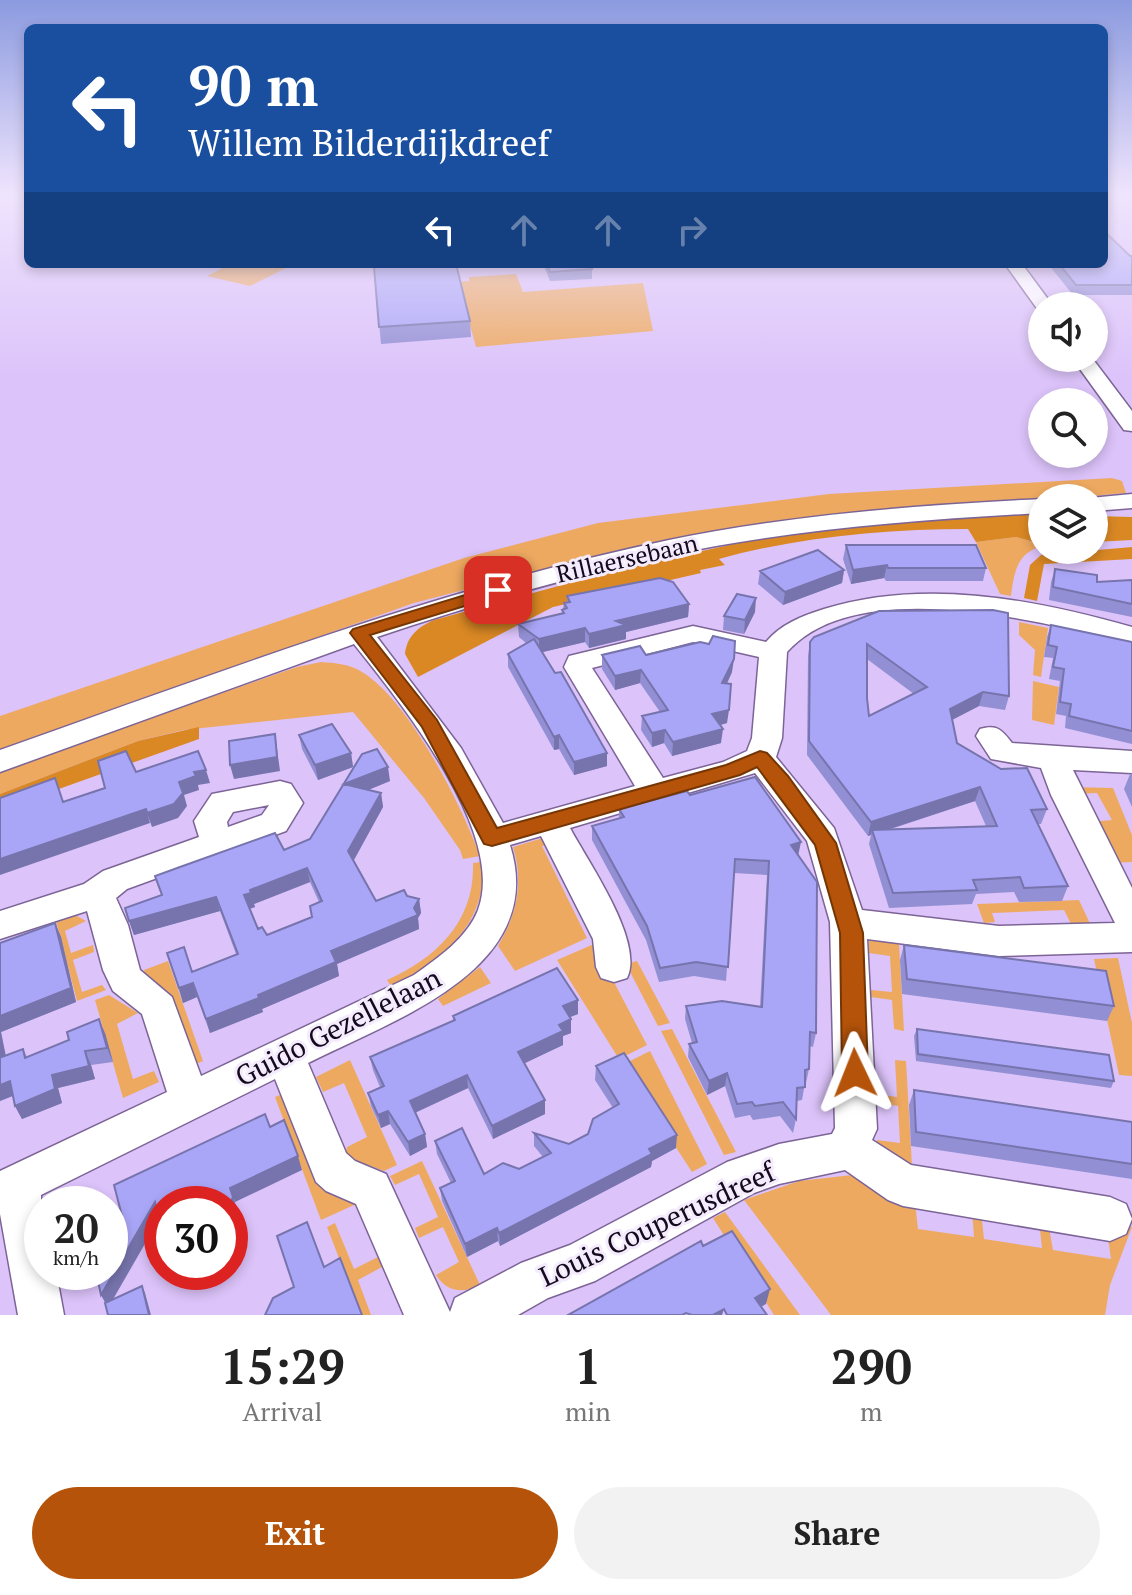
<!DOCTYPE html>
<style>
:root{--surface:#fff;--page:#f2f2f2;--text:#222;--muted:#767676;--accent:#b45309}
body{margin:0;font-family:"PT Serif",serif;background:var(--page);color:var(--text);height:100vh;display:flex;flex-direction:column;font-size:30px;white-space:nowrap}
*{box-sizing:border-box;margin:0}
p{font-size:26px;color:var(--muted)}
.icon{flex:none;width:44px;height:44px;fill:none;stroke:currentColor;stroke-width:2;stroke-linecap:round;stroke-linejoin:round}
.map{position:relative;height:1315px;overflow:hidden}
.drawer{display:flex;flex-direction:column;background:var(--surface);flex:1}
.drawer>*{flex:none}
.hud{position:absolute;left:24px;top:24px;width:1084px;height:244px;border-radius:12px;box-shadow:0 4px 12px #0003;background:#1a4fa0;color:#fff;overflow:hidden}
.controls{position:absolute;left:1028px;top:292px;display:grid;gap:16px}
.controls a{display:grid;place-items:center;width:80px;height:80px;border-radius:50%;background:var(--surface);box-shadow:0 4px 12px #0003;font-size:40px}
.speed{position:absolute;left:24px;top:1186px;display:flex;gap:16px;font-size:40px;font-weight:700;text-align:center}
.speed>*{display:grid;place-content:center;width:104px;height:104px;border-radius:50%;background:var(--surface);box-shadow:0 4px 12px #0003;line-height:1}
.speed small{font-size:20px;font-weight:400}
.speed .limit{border:12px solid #d22;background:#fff;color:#111}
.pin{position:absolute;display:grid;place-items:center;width:68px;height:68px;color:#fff;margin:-34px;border-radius:16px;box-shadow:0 4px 12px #0006}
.me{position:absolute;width:88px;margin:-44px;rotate:358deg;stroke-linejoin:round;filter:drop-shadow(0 0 6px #0008)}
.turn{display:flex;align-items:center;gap:28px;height:168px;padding:0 32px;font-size:36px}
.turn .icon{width:104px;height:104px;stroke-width:2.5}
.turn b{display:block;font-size:56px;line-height:68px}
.lanes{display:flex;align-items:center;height:76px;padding:0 32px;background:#0003;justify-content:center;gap:40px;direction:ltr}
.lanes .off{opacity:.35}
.eta{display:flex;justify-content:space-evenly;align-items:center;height:136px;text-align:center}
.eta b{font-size:48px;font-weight:700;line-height:56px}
.primary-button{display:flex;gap:16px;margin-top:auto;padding:16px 32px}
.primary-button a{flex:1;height:92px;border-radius:48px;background:var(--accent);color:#fff;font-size:32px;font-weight:700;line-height:92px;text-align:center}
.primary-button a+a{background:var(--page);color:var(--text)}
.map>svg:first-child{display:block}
.green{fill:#eea961}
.forest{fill:#da8824}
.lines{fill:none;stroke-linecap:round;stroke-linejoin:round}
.minor-casing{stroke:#7c6496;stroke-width:3}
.minor{fill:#fff;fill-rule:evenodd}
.wall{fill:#928fd4;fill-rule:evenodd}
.shaded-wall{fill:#7774ad}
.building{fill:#aaa6f7;stroke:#7774ad;stroke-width:2;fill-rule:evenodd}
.route{fill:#b45309;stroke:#753606;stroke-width:2}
.labels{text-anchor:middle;stroke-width:6;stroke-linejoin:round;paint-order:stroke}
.street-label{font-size:24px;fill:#140a1d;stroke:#f4ecfd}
.near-street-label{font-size:28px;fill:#140a1d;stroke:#f4ecfd}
</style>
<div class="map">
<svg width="1132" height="1315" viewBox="0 0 1132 1315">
<rect width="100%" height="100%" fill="#dcc3fa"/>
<path class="green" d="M230,264H294L250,286L207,276Z
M516,274L523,292L643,283L653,331L476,347L458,282L469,281V277Z
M1112,478L1122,481L1126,493L736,528L594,556L414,603L0,750V716L464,558L598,523L829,494Z
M1016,537L1042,544V546C1017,553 1014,572 1011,596L1000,594L976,542Z
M1019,622L1048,628L1041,677L1033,675L1035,650L1019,635Z
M321,662C335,663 350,664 362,672C409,700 462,806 480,856L463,859L460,850L424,798L353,712L184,730L138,741L0,794V770L297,667Z
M1033,681L1059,687L1054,725L1032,720Z
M1071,787L1113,788L1132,835V862L1110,863L1089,822L1112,820L1097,793L1075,794Z
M546,837L549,844L542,846L587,938L515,971L498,946C517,914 524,883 513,847Z
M482,862C489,925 440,960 392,988L387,980C437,958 475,921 473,863Z
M1079,900L1093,930H1074L1064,910L992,913L995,922L984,923L977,904Z
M75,915L86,921L65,931L71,953L93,945L94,952L73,960L82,992L102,985L106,990L77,1001L56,921Z
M869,940L899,944L904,1031L894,1029L892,1000L871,997V990L892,992L890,956L869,953Z
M594,944L647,1045L619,1059L557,960Z
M1118,958L1132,1023V1076L1119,1075L1094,959Z
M168,961L203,1061L192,1066L167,994L147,982L144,970Z
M637,961L670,1023L658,1026L626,964Z
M480,967L491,983L443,1006L438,999Z
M109,995L138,1013L117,1024L133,1079L154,1071L159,1082L123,1098L95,1000Z
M672,1029L736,1152L724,1155L661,1031Z
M650,1051L707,1164L692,1172L622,1065Z
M350,1060L397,1165L384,1171L352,1159L346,1153L347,1147L367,1137L344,1083L323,1092L316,1077Z
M895,1060L906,1061L912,1166L877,1146V1140L900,1143L898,1106L875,1102V1094L897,1097Z
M285,1093L363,1201L321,1220L275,1097Z
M422,1161L480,1285C462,1294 447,1292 436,1275L459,1262L443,1227L419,1238L415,1228L438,1217L419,1174L395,1185L390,1176Z
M852,1175L915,1202L918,1229L974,1237L972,1210L981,1212L984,1239L1042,1248L1039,1221L1048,1222L1053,1250L1111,1259L1107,1231L1120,1225L1132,1227L1110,1285L1105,1315H831L744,1200L799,1181Z
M725,1212L800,1315H774L713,1218Z
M335,1223L354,1269L378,1257L382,1267L358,1280L371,1315H361L327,1227Z"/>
<path class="forest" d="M1011,514L1042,515V544L1016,537L976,542L968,529C886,529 798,537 719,559L725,565L700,570L701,573L553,607L418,677L405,654C407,636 418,627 434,620L617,570L756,539L885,523Z
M1094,516L1132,517V540L1094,542Z
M1132,547V559L1044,564L1037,601L1024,598L1030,565L1041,555Z
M199,727V739L0,810V794L138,741Z"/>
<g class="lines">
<defs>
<path id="minor" d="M1005,264H1022L1053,306H1042V311L1038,310Z
M1072,358H1092L1132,411V431L1124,430Z
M1132,494V508L1094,511V498H1090Z
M1042,499V513C933,519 824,527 716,546C601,567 488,600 377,637L461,748L503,823L635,786L564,667L569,656L693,626L766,642C781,624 802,616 824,609C924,578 1033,599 1132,627V644C1044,622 857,573 787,652L782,738L776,757L834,828L862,910L999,926L1115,923L1051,795L1041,768L991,759L976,736L980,729C997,724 1002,730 1012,743L1132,751V773L1073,770L1132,888V952L999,956L867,939L877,1129L872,1140L911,1165L1110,1197L1126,1204L1132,1219L1126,1234L1110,1241L903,1206L888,1200L845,1170L779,1184L754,1193L595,1281L548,1298L518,1315H404L356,1204L326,1191L316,1182L275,1079L41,1195L42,1272H56L64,1315H18L0,1214V1171L167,1092L142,1014L113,991L103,970L87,911L0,939V911L84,884L103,871L199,837L194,821L212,794L280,781L291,784L303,803L286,831L127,889L116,898L128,925L140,970L172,997L201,1076L414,975C438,958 467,938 478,910C507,833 400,702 354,644L0,772V750C221,672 440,588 669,540C792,515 917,505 1042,499ZM693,642L759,657L752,738L747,751L723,762L663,778L592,668ZM755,773L807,841L830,922L835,1128L832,1134L779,1144L727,1162L570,1245L521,1263L455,1298L450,1312L386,1174L355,1161L346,1153L308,1063C393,1020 549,969 510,845L541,836L593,939L596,967L601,978L614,982L627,978C645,942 588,862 570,828ZM269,805L262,815L228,827L227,822L233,812Z"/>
</defs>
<use href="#minor" class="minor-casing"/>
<use href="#minor" class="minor"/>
</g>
<path class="wall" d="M1130,256H1132V295H1073L1048,264H1104Z
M543,264H590L592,269V279L550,281Z
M374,267L470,321L471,337L381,344Z
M846,545L986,568L983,581H886L884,578L851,584L843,559Z
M1055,569L1097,582L1132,580V617L1049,600L1051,582Z
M844,570L842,583L783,605L758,584L760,571Z
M567,596L689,604L688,617L626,632V639L589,648L585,642L542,652L607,753V766L574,775L559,749L554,750L508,667V654L526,643L519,637L518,624L562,613L564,603L567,602Z
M879,611L1009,696L1005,710L979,706L952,720L957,743L1047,809L1041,824H1037L1068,886L1062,901L1019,902L1014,892L976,894L972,904L889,908L869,844L871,835L868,836L807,755L808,656L810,642ZM867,659L914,694L869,716L867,698ZM975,801L986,826L891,829Z
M755,612L744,634L723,630L724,616Z
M1051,625L1132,642V744L1065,728L1066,716L1056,714L1060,681L1049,679L1053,658L1044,657L1047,637Z
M602,655H646L732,672L727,684V723L720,725L721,743L672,756L664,743L652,747L641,730L642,716L660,712L640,683L615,690L602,669Z
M299,735L351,753L353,767L318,780L302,749Z
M362,754L390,781L368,790L381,793L383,807L354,860L376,901L407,896L419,899L421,913L418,918L419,929L337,964L339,976L262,1009L263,1012L210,1033L197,997L183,1003L167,953L192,972L236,954L220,911L134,935L129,921L284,850L310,839ZM310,882L319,902L312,917L267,935L258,929L250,909L255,907L254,904Z
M1130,774L1132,775V807L1124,789Z
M690,795L798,856L816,1033L813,1047L810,1046L809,1069L806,1083H805L802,1100L797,1101L796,1119L793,1133L780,1116L753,1120L750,1115L735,1118L725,1086L707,1095L688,1057L689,1044L692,1043L685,1019L686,1006L760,1007L767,875L734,873L726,981L694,976L659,982L646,940L592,840V826L619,819V809Z
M55,923L61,937L76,1002L1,1032L5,1056L23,1049L27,1057L105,1033L113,1062L91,1065L95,1079L58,1088L62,1103L22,1119L15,1106L13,1096L0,1101V943Z
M904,945L1114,1006L1107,1021L902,994L900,960Z
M578,1014L569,1017L571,1019V1033L563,1036V1045L524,1063L545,1100V1114L493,1139L468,1088L415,1113L425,1134L427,1147L410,1156L390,1124L381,1128L371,1106L368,1093L380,1087L373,1070L370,1057L453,1021V1016Z
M917,1029L1114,1081L1111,1088L916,1061L914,1036Z
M596,1066L676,1148L652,1161L651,1167L500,1246L498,1241L467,1257L442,1201L440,1188L451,1183L437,1154L435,1141L484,1174L519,1169L543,1157L534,1146V1133L569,1144L588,1134L613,1108L595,1080Z
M914,1090L1132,1122V1179L911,1146L909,1105Z"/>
<path class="shaded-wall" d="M887,565L884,578L851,584L853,570Z
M844,570L842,583L783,605L785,592Z
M756,598L755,612L744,634L745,620Z
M689,604L688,617L626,632V639L589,648V634L616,621Z
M585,628V642L539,653V639Z
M734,659L732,672L720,697L722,683Z
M641,670L640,683L615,690V676Z
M983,692L979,706L946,723L950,709Z
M729,710L727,723L710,728L712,714Z
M723,729L721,743L672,756L673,742Z
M665,730L664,743L652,747V733Z
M275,734L280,771L234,779L230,765Z
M559,735V749L554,750V737Z
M351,753L353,767L318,780L315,765Z
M607,753V766L574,775V762Z
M388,767L390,781L346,799L344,784Z
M206,770L210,783L198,785L199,790L184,795L187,806L178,818L152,827L147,813L179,782L194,772Z
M980,787L975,801L874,834L872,830L871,835L868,836L871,822Z
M381,793L383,807L351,865L348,851Z
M146,809L150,823L0,875V859Z
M801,842L798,856L791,845Z
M307,868L310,882L254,904L255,907L248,909L244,895L250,890Z
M216,897L220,911L134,935L129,921Z
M419,899L421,913L418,918L419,929L337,964L339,976L262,1009L263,1012L210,1033L206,1019L258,995L331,951L414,908Z
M55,923L61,937L76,1002L1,1032L9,1071L2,1057L0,1050V1016Z
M193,983L197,997L183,1003L179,988Z
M578,1000V1014L563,1020V1006Z
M99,1019L105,1033L113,1062L107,1048Z
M571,1019V1033L563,1036V1045L519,1066L518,1052L559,1025Z
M85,1051L91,1065L95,1079L58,1088L62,1103L22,1119L15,1106L52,1075Z
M727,1073L725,1086L707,1095L709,1081Z
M467,1075L468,1088L412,1114L410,1101Z
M10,1081L17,1094L0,1101V1085Z
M545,1100V1114L493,1139L492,1126Z
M388,1111L390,1124L381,1128L378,1115Z
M425,1134L427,1147L410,1156L408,1142Z
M677,1135L676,1148L652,1161L651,1167L500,1246L499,1233L649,1149Z
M298,1156L302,1170L235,1202L230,1188Z
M233,1197L238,1211L232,1222L230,1223V1204Z
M155,1202L161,1216L108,1308L101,1295Z
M497,1228L498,1241L467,1257L465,1244Z
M62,1272H77L65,1278Z
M142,1286L145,1293L151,1315H149Z
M770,1289L766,1304L752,1312L755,1298Z
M724,1309L722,1315H713Z"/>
<path class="building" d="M1104,231L1130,256H1132V285H1076L1059,264H1104Z
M430,264H456L470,321L379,327L374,267Z
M547,264H590L592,269L550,272Z
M846,545H976L986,568H888L887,565L853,570Z
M818,550L844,570L785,592L760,571Z
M1055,569L1097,575V582L1132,580V604L1053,587Z
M660,578L673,582L689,604L616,621L626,625L589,634L585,628L539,639L518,624L564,613L562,610L567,608L564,603L570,602L567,596Z
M737,594L756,598L745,620L724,616Z
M993,610L1008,613L1009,696L983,692L950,709L957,743L1001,769L1027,768L1047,809L1031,810L1068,886L1024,888L1020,877L973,880L977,890L893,893L872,830L997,826L980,787L871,822L809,741L810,642L814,637L879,611ZM867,644L927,687L869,716L867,698Z
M1051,625L1132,642V731L1069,716L1071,704L1060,702L1064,669L1053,667L1057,647L1048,645Z
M713,636L735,641L734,659L722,683L731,684L729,710L712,714L723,729L673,742L665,730L652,733L642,716L668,710L641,670L615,676L602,655L640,646L646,655L700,642L709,644Z
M534,639L555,673L561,672L607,753L574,762L559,735L554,737L508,654Z
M332,724L351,753L315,765L299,735Z
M275,734L277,757L230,765L229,741Z
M377,749L388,767L344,784L381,793L348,851L376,901L404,890L407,896L419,899L414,908L418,915L331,951L336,962L258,995L259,998L206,1019L193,983L179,988L167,953L184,947L192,972L238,954L216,897L129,921L125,908L162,895L155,876L180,867L275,833L284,850L310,839L362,754ZM307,868L322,901L310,906L312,917L267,935L262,927L258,929L244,895L251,893L250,890Z
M126,751L136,772L198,751L206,770L194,772L196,776L179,782L183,793L174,804L147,813L146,809L0,859V798L55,778L63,802L105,788L98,761Z
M755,777L801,842L791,845L817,882L816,1033L810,1032L809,1069L805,1070V1087L797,1088L796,1119L783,1102L755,1106L752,1102L737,1104L727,1073L709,1081L689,1044L697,1042L686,1006L722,1001L762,1007L769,861L735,859L728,967L696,962L660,968L647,926L592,826L624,817L619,809L687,791L690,795Z
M55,923L71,988L0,1016V943Z
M904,945L1106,971L1114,1006L907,979Z
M557,968L578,1000L563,1006L571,1019L559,1025L563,1031L518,1052L545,1100L492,1126L467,1075L410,1101L425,1134L408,1142L388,1111L378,1115L368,1093L384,1086L370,1057L455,1020L453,1016Z
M99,1019L107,1048L85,1051L89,1066L52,1075L55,1089L15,1106L10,1081L0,1085V1050L2,1057L23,1049L25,1058L69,1040L67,1032Z
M917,1029L1109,1055L1114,1081L918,1054Z
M624,1053L677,1135L649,1149L652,1154L499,1233L497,1228L465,1244L440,1188L455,1181L435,1141L462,1128L484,1174L503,1163L519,1169L551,1153L534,1133L569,1144L588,1134L593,1119L619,1104L596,1066Z
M914,1090L1132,1122V1164L916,1132Z
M265,1114L270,1127L284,1120L298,1156L230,1188L233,1197L230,1204H162V1228H161L155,1202L101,1295L96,1272H110V1222L122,1216L114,1185Z
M307,1222L324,1267L340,1258L362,1315H265L273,1298L294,1287L277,1236Z
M732,1231L770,1289L755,1298L767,1315H727L724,1309L713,1315H692L686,1313L682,1315H568L701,1241L703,1246Z
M142,1286L149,1315H108L105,1303Z"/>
<linearGradient id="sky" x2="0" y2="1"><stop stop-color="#8b9adf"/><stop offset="0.51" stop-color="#efe4fd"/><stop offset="1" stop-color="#efe4fd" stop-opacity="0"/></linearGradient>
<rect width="1132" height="379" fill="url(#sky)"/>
<path class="route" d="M498,585L504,587L506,590L504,594L370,635L437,720L497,828L726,765L760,751L767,753L788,776L836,843L863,933L868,1073L864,1081L855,1085L846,1081L842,1073L840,933L815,845L757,767L740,775L492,846L484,844L422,727L350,633L353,629Z"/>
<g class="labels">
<g class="street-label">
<text transform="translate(627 559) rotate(-13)" y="8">Rillaersebaan</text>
</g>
<g class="near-street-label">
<text transform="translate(338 1027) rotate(-27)" y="10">Guido Gezellelaan</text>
<text transform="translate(657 1224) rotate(-25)" y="10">Louis Couperusdreef</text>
</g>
</g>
</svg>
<div class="controls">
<a><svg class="icon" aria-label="sound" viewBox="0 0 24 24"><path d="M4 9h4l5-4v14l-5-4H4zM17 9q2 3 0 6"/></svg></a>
<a><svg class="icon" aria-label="search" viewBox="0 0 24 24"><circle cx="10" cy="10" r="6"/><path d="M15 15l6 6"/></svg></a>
<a><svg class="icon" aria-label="layers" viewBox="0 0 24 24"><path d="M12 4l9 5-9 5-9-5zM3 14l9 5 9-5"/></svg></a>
</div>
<div class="speed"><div>20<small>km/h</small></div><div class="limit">30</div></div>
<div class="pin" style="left:498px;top:590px;background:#d93025"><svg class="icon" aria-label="arrive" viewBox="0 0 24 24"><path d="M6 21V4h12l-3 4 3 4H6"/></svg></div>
<svg class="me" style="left:855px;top:1073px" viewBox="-20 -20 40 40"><path d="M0-17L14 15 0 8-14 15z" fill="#b45309" stroke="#fff" stroke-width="4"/></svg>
<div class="hud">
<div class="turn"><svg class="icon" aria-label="left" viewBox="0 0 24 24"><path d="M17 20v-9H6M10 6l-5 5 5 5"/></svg><div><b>90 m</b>Willem Bilderdijkdreef</div></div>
<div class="lanes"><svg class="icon" aria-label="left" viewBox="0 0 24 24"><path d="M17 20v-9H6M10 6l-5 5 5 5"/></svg><svg class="icon off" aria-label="ahead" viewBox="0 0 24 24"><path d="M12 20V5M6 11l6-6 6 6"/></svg><svg class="icon off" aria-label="ahead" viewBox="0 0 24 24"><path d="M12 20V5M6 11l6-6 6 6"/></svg><svg class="icon off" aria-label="right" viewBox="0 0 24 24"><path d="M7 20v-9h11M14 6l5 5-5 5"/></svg></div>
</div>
</div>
<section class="drawer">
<div class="eta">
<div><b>15:29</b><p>Arrival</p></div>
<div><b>1</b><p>min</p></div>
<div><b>290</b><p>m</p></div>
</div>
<div class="primary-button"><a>Exit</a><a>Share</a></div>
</section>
